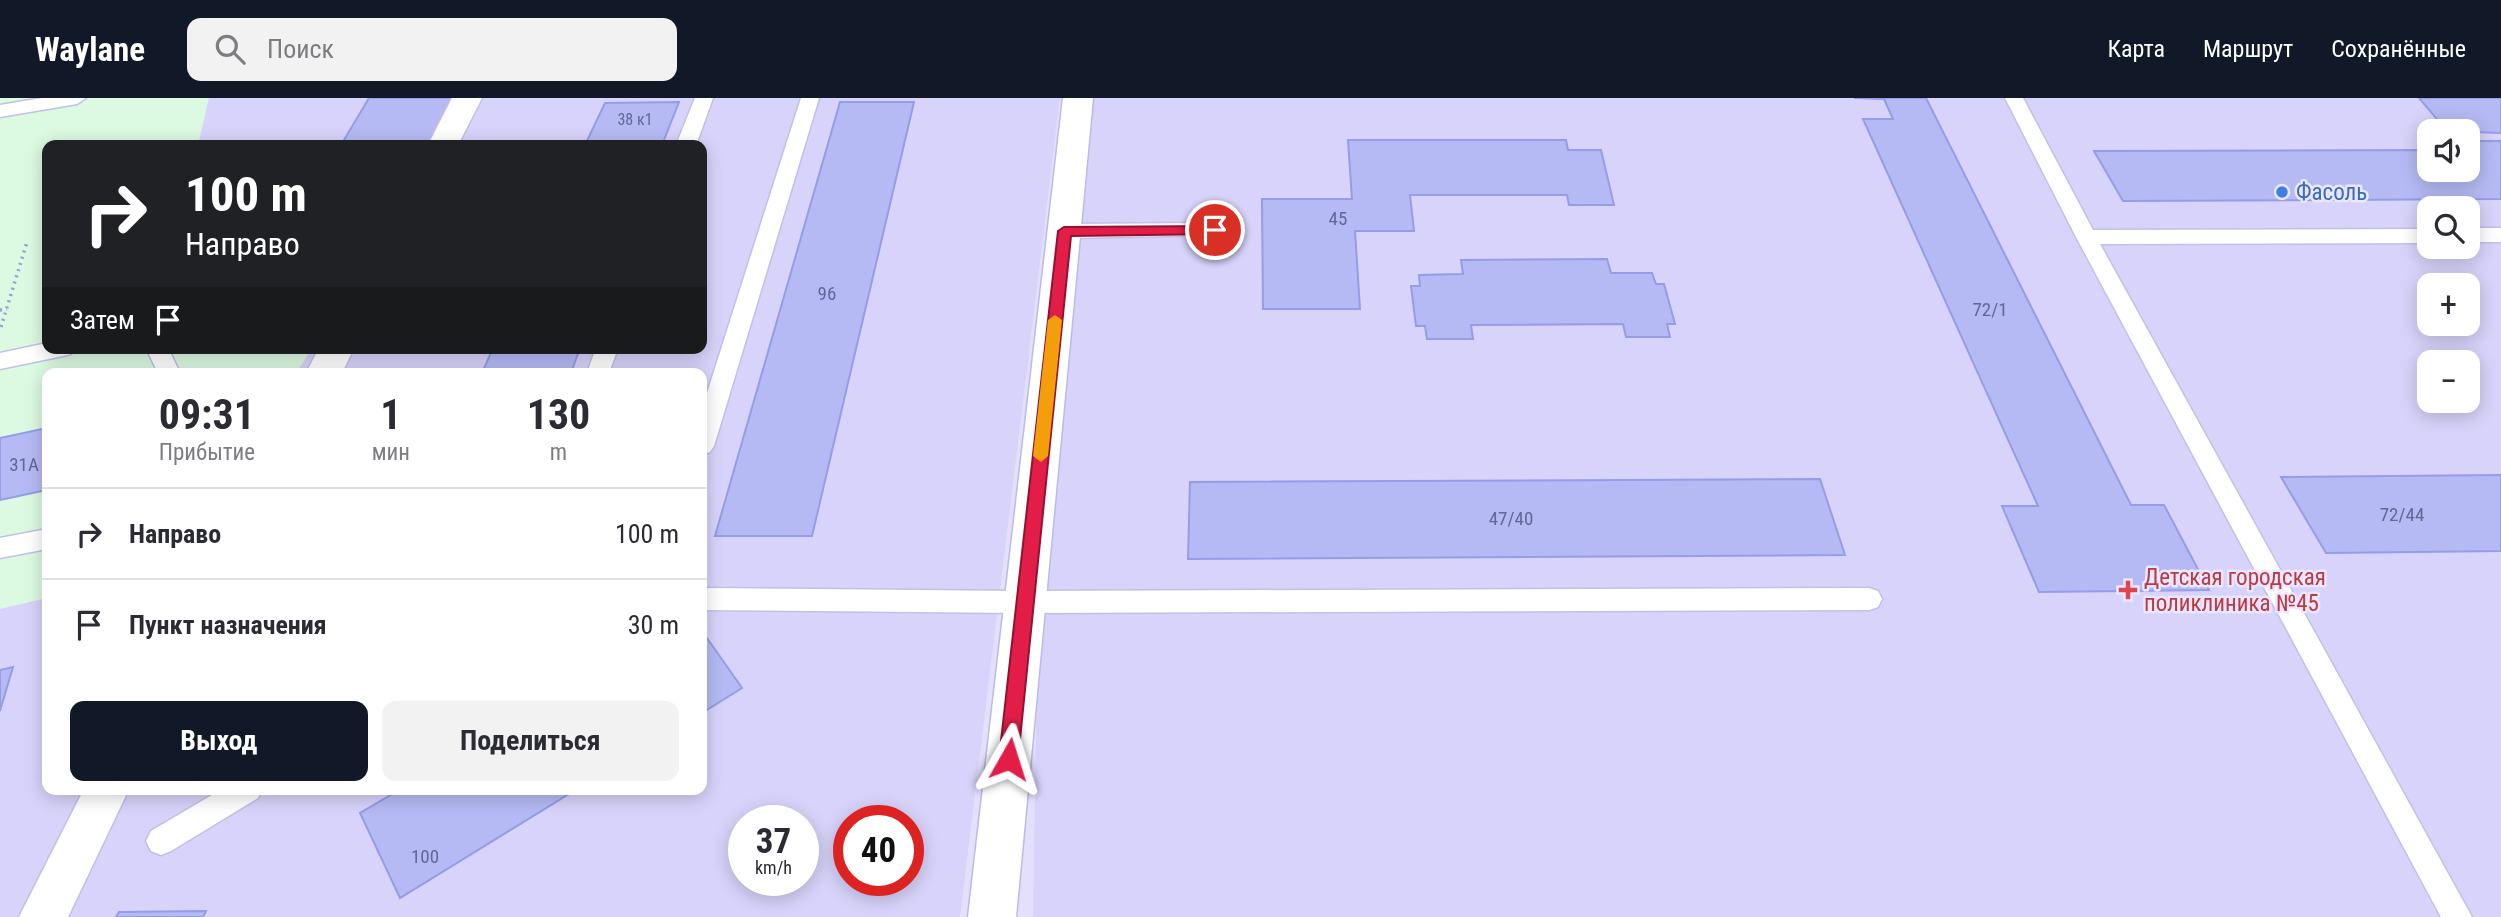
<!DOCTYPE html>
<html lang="ru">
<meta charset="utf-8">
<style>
:root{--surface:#fff;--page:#f2f2f3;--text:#2b2b33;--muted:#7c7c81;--line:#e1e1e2;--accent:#111827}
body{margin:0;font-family:"Roboto Condensed",sans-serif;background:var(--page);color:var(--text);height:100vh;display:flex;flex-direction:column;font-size:26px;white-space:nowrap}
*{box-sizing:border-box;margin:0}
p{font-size:23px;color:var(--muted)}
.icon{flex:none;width:38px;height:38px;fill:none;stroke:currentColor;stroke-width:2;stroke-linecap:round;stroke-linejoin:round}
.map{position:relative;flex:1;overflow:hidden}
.sheet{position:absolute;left:42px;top:270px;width:665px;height:427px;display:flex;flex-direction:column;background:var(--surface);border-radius:14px;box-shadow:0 4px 18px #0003}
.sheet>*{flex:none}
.guide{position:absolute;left:42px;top:42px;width:665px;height:214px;border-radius:14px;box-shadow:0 4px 18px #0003;background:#202124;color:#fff;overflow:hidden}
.tools{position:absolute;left:2417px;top:21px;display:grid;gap:14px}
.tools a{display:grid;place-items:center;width:63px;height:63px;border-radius:14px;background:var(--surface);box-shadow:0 4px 18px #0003;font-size:35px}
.speed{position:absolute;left:728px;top:707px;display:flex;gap:14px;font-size:35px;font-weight:700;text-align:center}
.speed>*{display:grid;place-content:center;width:91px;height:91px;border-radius:50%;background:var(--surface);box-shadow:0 4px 18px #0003;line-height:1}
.speed small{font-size:18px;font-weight:400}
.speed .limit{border:10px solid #d22;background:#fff;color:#111}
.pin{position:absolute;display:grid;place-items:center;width:60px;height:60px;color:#fff;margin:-30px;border:4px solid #fff;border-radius:50%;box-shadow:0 2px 7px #0007}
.me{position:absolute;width:77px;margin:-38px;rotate:6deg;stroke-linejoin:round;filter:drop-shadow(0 0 5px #0008)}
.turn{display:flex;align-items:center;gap:24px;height:147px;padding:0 28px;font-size:32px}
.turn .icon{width:91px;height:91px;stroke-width:2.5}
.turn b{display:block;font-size:49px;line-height:60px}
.then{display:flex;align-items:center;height:66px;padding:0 28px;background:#0003;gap:14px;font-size:26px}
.eta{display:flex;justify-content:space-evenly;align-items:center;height:119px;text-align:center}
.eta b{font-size:42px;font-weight:700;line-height:49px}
.primary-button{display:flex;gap:14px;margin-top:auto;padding:14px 28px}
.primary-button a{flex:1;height:80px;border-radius:14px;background:var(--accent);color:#fff;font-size:28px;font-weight:700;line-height:80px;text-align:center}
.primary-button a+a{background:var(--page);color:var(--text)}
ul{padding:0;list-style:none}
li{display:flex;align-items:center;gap:21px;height:91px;padding:0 28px;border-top:2px solid var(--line)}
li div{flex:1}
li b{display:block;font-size:26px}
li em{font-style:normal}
header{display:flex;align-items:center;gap:42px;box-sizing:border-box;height:98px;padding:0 35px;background:var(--accent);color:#fff}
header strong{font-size:33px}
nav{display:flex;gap:38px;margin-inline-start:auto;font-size:24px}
.search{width:490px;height:63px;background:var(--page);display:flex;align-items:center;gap:18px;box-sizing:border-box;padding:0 24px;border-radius:14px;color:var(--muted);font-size:26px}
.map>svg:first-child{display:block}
.residential{fill:#d7d3fa;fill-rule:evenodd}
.education{fill:#dcf9e1}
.building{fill:#b5baf4;stroke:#959ce8;stroke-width:2}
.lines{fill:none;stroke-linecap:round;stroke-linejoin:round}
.lane-casing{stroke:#c1c0e7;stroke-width:3}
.street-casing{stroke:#c1c0e7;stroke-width:3}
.secondary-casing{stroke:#bbbae9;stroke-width:3}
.path{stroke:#999ed9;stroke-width:3.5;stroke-dasharray:2 4.5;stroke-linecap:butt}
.lane{fill:#fff;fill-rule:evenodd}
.street{fill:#fff;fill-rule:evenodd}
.secondary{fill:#fff;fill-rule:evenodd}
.route{fill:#e11d48;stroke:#92132f;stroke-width:2}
.slow{fill:#f59e0b}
.shop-dot{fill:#3f7fe0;stroke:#eae7ff;stroke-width:2.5}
.health-dot{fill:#e0444e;stroke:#eae7ff;stroke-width:2.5}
.labels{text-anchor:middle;stroke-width:5;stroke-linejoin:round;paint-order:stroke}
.far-number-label{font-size:16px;fill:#626795}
.number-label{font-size:19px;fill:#626795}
.shop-label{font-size:23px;fill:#366cbe;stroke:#eae7ff;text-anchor:start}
.health-label{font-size:23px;fill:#be3a42;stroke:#eae7ff;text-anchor:start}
</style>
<header>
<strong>Waylane</strong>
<div class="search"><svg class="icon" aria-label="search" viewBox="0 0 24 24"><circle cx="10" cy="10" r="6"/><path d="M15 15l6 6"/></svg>Поиск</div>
<nav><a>Карта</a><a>Маршрут</a><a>Сохранённые</a></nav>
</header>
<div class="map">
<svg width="2501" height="819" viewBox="0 0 2501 819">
<rect width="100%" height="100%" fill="#e4dffd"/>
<path class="residential" d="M0,0H1060L960,819H0ZM47,47H702V250H47ZM47,275H702V691H47ZM744,723H803V782H744ZM849,723H908V782H849Z
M1092,0H2501V819H1033L1037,580ZM2429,33H2468V72H2429ZM2429,110H2468V149H2429ZM2429,187H2468V226H2429ZM2429,264H2468V303H2429Z"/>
<path class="education" d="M0,0H209L198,47H47V250H312L296,275H47V500L0,511Z"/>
<path class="building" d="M369,0H458L431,47H341Z
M1854,0H1926L2131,407H2164L2209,492L2039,494L2002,408H2038L1863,21H1893L1884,1Z
M2419,0H2501V35L2447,33Z
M679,4L662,47H585L605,5Z
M840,4H914L812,438H715Z
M1348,42H1566L1568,52H1601L1614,107H1569L1567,97H1410L1414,133H1355L1360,211H1263L1262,101H1352Z
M2468,43H2501V101L2123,103L2094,53L2429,52V72H2468Z
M1607,161L1611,175H1652L1656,186H1664L1675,226H1667L1670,239H1626L1623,226L1471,227L1473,241H1427L1425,228H1416L1411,188H1420L1419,177L1463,176L1461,162Z
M493,250H580L571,275H482Z
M47,330V392L0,402V340Z
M2501,377V453L2326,455L2281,379Z
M1820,381L1845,457L1188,461L1190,384Z
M702,533L742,590L702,615Z
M13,569L0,613V572Z
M401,691H577L400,800L360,715Z
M206,813L203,819H116L119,814Z"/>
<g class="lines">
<defs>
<path id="lane" d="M42,0H86L77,6L0,19V7Z
M695,0H713L696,47H676Z
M801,0H819L714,348L710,354L702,357V311Z
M2005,0H2023L2093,132L2429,131V145L2100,146L2472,819H2441L2076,139Z
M1215,125L1222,127L1225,132L1222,137L1064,140L1057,138L1054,133L1057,128L1064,126Z
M2468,130H2501V144H2468Z
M47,245V250H74L71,256L63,258L0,271V255Z
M146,250H168L180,275H158Z
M596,250H618L609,275H587Z
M47,431V451L0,460V440Z
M702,490L1025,493L1869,490L1878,493L1882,501L1878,509L1869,512L1025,515L702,512Z
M222,691H262L258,700L171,753L161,757L151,753L146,743L151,733Z"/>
<path id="street" d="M452,0H482L458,47H428Z
M319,250H354L342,275H306Z
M84,691H129L68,819H19Z"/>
<path id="secondary" d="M1063,0H1093L1016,819H968Z"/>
</defs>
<use href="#lane" class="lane-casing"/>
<use href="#street" class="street-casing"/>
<use href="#secondary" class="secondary-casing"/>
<path class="path" d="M0,212L7,211
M1,229L27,144"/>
<use href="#lane" class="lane"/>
<use href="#street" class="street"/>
<use href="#secondary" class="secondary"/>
</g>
<path class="route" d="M1215,128L1220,129V136L1071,138L1018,661L1015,667L1009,670L1002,667L999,661L1058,133L1064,129Z"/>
<path class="slow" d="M1055,217L1062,222L1048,358L1041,364L1033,358L1048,222Z"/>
<circle class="shop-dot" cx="2282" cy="94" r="7"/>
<path class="health-dot" d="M2124.5 481.5h7v7h7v7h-7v7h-7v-7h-7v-7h7z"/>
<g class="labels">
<g class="far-number-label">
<text x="635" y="27">38 к1</text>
</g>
<g class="number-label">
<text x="1338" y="127">45</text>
<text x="827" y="202">96</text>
<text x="1990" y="218">72/1</text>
<text x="24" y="373">31А</text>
<text x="2402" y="423">72/44</text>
<text x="1511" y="427">47/40</text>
<text x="425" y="765">100</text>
</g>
<g class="shop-label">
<text x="2296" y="102">Фасоль</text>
</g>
<g class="health-label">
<text x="2144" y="487">Детская городская<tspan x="2144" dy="26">поликлиника №45</tspan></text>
</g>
</g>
</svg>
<div class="tools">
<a><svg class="icon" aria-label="sound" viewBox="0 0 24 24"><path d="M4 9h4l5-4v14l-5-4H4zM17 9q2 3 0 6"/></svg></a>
<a><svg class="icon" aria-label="search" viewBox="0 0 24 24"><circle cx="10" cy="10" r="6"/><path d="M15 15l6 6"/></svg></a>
<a>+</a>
<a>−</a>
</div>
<div class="speed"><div>37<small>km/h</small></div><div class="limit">40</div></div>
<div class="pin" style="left:1215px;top:132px;background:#d93025"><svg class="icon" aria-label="arrive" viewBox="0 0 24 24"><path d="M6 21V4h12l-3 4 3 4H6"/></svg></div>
<svg class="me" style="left:1009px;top:661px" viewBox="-20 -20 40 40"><path d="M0-17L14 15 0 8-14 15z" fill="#e11d48" stroke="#fff" stroke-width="4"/></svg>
<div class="guide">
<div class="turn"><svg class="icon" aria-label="right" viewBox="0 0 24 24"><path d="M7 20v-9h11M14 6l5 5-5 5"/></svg><div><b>100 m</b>Направо</div></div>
<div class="then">Затем<svg class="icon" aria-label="arrive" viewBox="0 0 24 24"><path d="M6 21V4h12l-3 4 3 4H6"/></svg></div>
</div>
<section class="sheet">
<div class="eta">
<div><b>09:31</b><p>Прибытие</p></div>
<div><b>1</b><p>мин</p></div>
<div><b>130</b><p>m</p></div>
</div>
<ul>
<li><svg class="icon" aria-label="right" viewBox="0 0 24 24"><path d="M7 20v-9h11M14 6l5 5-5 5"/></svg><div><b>Направо</b></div><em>100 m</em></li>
<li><svg class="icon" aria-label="arrive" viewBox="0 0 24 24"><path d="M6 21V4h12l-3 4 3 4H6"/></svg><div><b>Пункт назначения</b></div><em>30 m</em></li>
</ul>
<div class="primary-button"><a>Выход</a><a>Поделиться</a></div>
</section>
</div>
